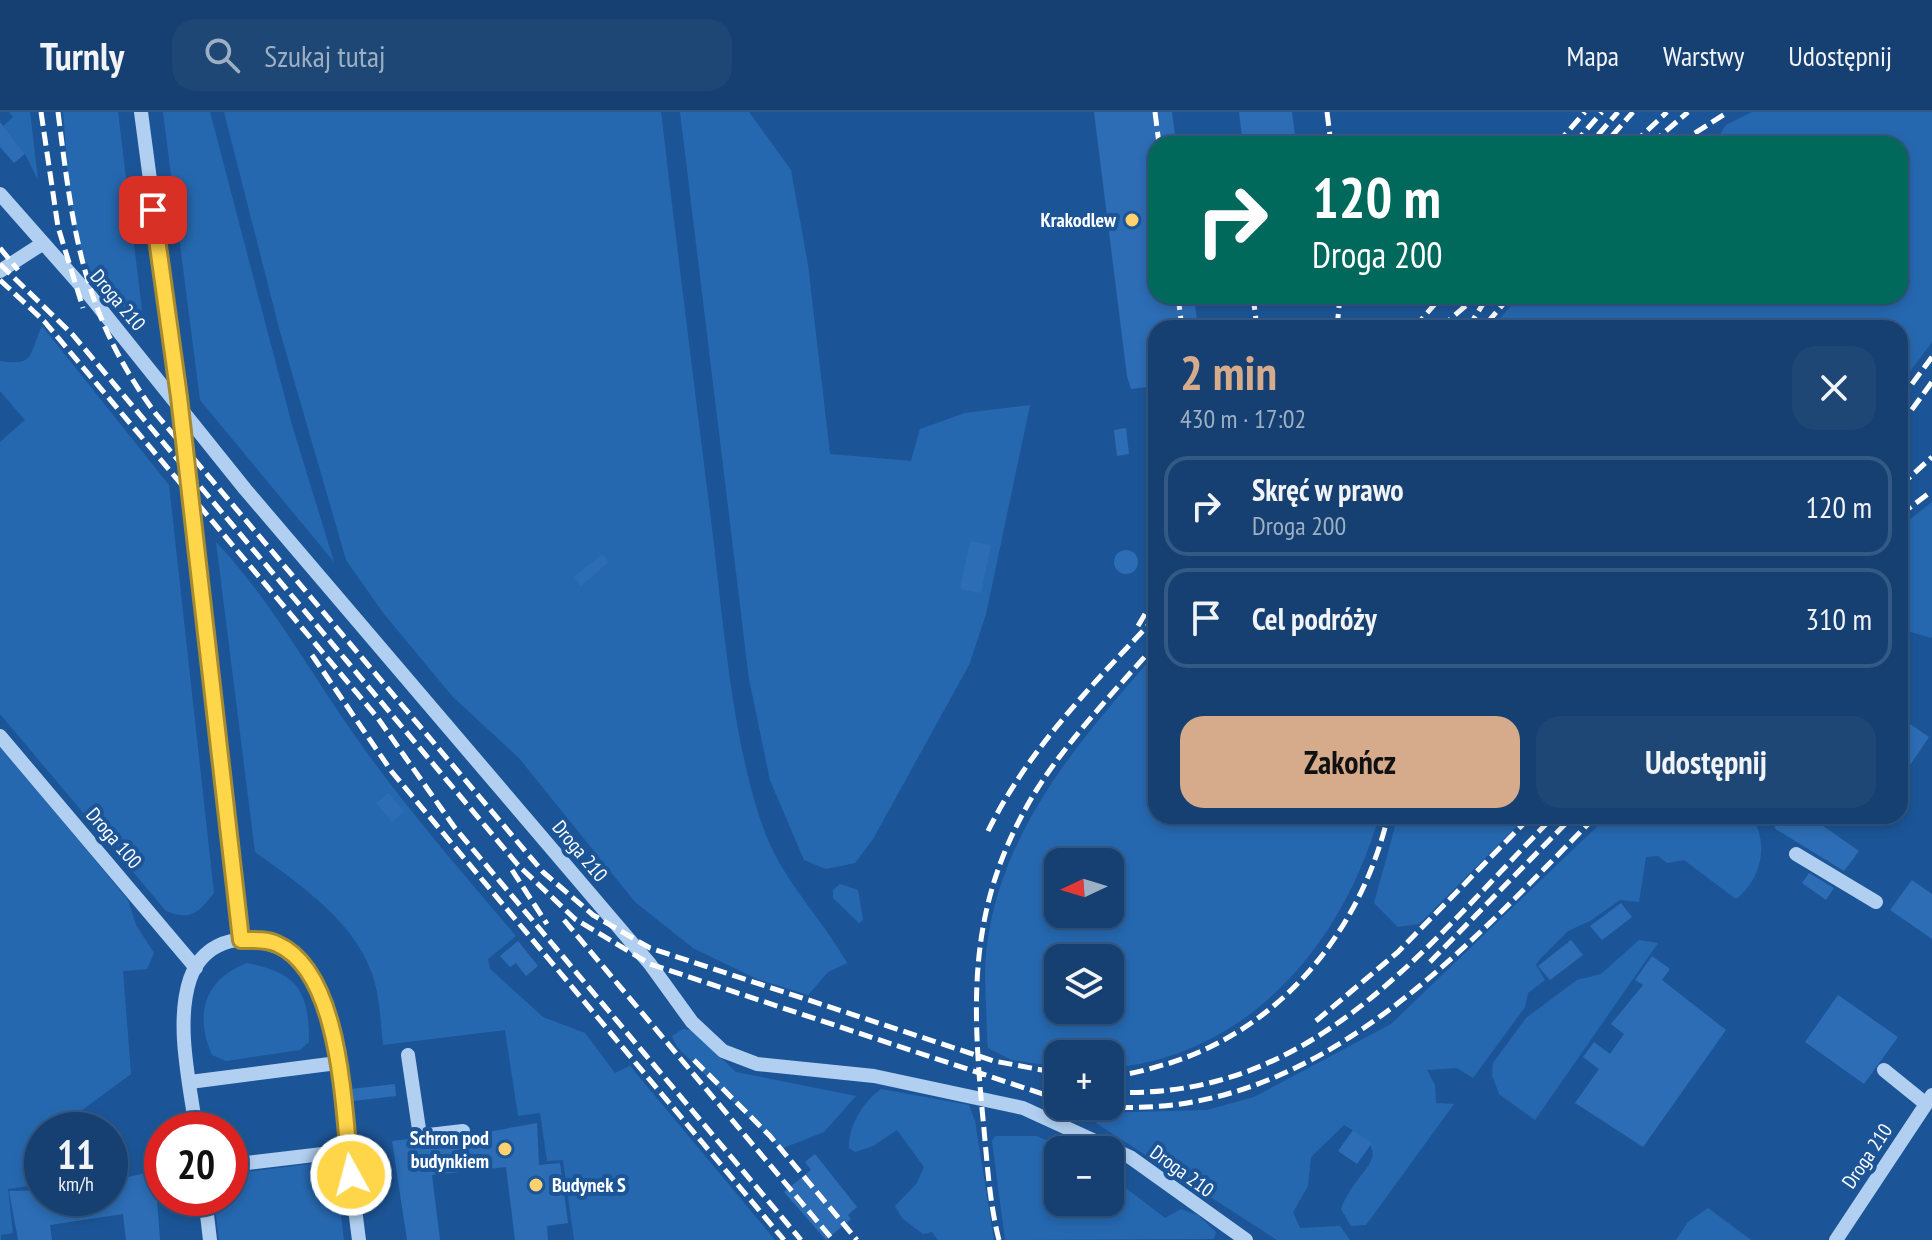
<!DOCTYPE html>
<html lang="pl">
<meta charset="utf-8">
<style>
:root{--surface:#154071;--page:#1e4776;--text:#f1f3f6;--muted:#9dafc3;--line:#345984;--accent:#d6ab8b}
body{margin:0;font-family:"PT Sans Narrow",sans-serif;background:var(--page);color:var(--text);height:100vh;display:flex;flex-direction:column;font-size:30px;white-space:nowrap}
*{box-sizing:border-box;margin:0}
p{font-size:26px;color:var(--muted)}
.icon{flex:none;width:44px;height:44px;fill:none;stroke:currentColor;stroke-width:2;stroke-linecap:round;stroke-linejoin:round}
.map{position:relative;flex:1;overflow:hidden}
.details{position:absolute;left:1148px;top:208px;width:760px;height:504px;display:flex;flex-direction:column;background:var(--surface);border-radius:24px;box-shadow:0 4px 12px #0003,0 0 0 2px var(--line)}
.details>*{flex:none}
.top-card{position:absolute;left:1148px;top:24px;width:760px;height:168px;border-radius:24px;box-shadow:0 4px 12px #0003,0 0 0 2px var(--line);background:#00695c;color:#fff;overflow:hidden}
.needle{width:52px;rotate:266deg}
.buttons{position:absolute;left:1044px;top:736px;display:grid;gap:16px}
.buttons a{display:grid;place-items:center;width:80px;height:80px;border-radius:16px;background:var(--surface);box-shadow:0 4px 12px #0003,0 0 0 2px var(--line);font-size:40px}
.speed{position:absolute;left:24px;top:1000px;display:flex;gap:16px;font-size:40px;font-weight:700;text-align:center}
.speed>*{display:grid;place-content:center;width:104px;height:104px;border-radius:50%;background:var(--surface);box-shadow:0 4px 12px #0003,0 0 0 2px var(--line);line-height:1}
.speed small{font-size:20px;font-weight:400}
.speed .limit{border:12px solid #d22;background:#fff;color:#111}
.pin{position:absolute;display:grid;place-items:center;width:68px;height:68px;color:#fff;margin:-34px;border-radius:16px;box-shadow:0 4px 12px #0006}
.me{position:absolute;width:88px;margin:-44px;rotate:353deg;stroke-linejoin:round;filter:drop-shadow(0 0 6px #0008)}
.turn{display:flex;align-items:center;gap:28px;height:168px;padding:0 32px;font-size:36px}
.turn .icon{width:104px;height:104px;stroke-width:2.5}
.turn b{display:block;font-size:56px;line-height:68px}
.round{display:grid;place-items:center;flex:none;width:84px;height:84px;border-radius:24px;background:var(--page)}
.head{display:flex;align-items:center;justify-content:space-between;height:136px;padding:0 32px}
h1{font-size:48px;font-weight:800;line-height:60px;color:var(--accent)}
.primary-button{display:flex;gap:16px;margin-top:auto;padding:16px 32px}
.primary-button a{flex:1;height:92px;border-radius:24px;background:var(--accent);color:#111;font-size:32px;font-weight:800;line-height:92px;text-align:center}
.primary-button a+a{background:var(--page);color:var(--text)}
ul{padding:0;list-style:none}
li{display:flex;align-items:center;gap:24px;height:100px;margin:0 16px 12px;padding:0 16px;border:4px solid var(--line);border-radius:24px}
li div{flex:1}
li b{display:block;font-size:30px}
li em{font-style:normal}
header{display:flex;align-items:center;gap:48px;box-sizing:border-box;height:112px;padding:0 40px;background:var(--surface);border-bottom:2px solid var(--line)}
header strong{font-size:38px}
nav{display:flex;gap:44px;margin-inline-start:auto;font-size:28px}
.search{width:560px;height:72px;background:var(--page);display:flex;align-items:center;gap:20px;box-sizing:border-box;padding:0 28px;border-radius:24px;color:var(--muted);font-size:30px}
.map>svg:first-child{display:block}
.green{fill:#2668b0;fill-rule:evenodd}
.building{fill:#2c6db5}
.lines{fill:none;stroke-linecap:round;stroke-linejoin:round}
.minor{stroke:#b1cff0;stroke-width:14}
.rail{stroke:#fff;stroke-width:5;stroke-dasharray:14 6;stroke-linecap:butt}
.minor-bridge{stroke:#b1cff0;stroke-width:14}
.route-casing{stroke:#a68a30;stroke-width:20}
.route{stroke:#ffd54a;stroke-width:14}
.poi-dot{fill:#ffd16f;stroke:#1c5597;stroke-width:3}
.labels{text-anchor:middle;stroke-width:8;stroke-linejoin:round;paint-order:stroke}
.poi-label{font-size:20px;font-weight:bold;fill:#fff;stroke:#1c5597;text-anchor:end}
.street-label{font-size:20px;fill:#fff;stroke:#1c5597}
</style>
<header>
<strong>Turnly</strong>
<div class="search"><svg class="icon" aria-label="search" viewBox="0 0 24 24"><circle cx="10" cy="10" r="6"/><path d="M15 15l6 6"/></svg>Szukaj tutaj</div>
<nav><a>Mapa</a><a>Warstwy</a><a>Udostępnij</a></nav>
</header>
<div class="map">
<svg width="1932" height="1128" viewBox="0 0 1932 1128">
<rect width="100%" height="100%" fill="#1c5597"/>
<path class="green" d="M9,0H30L38,68L25,42L3,14L13,5Z
M63,0H118L144,215C128,198 106,181 93,162C67,123 68,47 63,0Z
M163,0H210L292,313L334,450L200,288Z
M224,0H661C678,144 696,288 714,433C724,520 734,636 764,718C782,768 821,805 847,851L828,860L808,883L757,867L693,836L635,790L519,646L453,585L384,502L346,448L279,216Z
M680,0H749L791,58L808,153L830,342L911,349L920,317L965,301L1030,293L986,502L969,553L873,727L855,751L826,757L804,748L770,668L749,567Z
M1752,0H1932V230L1900,273V216H1492L1519,184H1900V32H1721L1717,27L1726,13Z
M42,214L169,373L214,781C198,801 191,809 166,799L0,602V330L25,308L0,279V249C36,255 29,241 42,214Z
M1932,390V526L1910,520L1900,527V415Z
M216,430C271,488 309,559 355,624C404,694 461,759 516,824L488,847L490,857L543,905L585,921L615,961L630,954L775,1128H574L563,1048L547,1049L540,1001L518,1004L505,918L383,933C381,913 380,891 375,871C360,813 301,773 255,740Z
M1156,541V704H1379C1343,831 1249,944 1110,956V942H1058V955L1012,948L988,936L987,925C987,895 983,862 987,833C1002,716 1081,627 1156,541ZM1058,750H1110V802H1058ZM1058,846H1110V898H1058Z
M0,633L128,788L136,813L154,841L147,857L123,859L131,962L66,1010V1018H42V1072L8,1077L13,1121L1,1123V1128H0Z
M1398,704H1527L1419,812L1398,815L1374,791Z
M1608,704H1751C1770,731 1761,768 1736,787L1684,748L1667,751L1658,744L1646,745L1639,790L1620,788L1590,809L1568,819L1539,848L1536,853L1545,868L1528,881L1525,895L1473,966L1457,956L1427,958L1435,973L1436,991L1454,992L1366,1113L1351,1114L1341,1097C1357,1053 1402,1045 1344,1013L1311,1045L1308,1074L1293,1100L1300,1116L1340,1114L1350,1128H1277L1096,1011L1094,1005L1098,1001L1207,998L1254,985L1391,912Z
M840,772L858,778L863,808L859,811L833,786V778Z
M1639,828L1658,831L1535,1008L1499,982L1492,963L1493,951L1526,906L1577,868L1601,862Z
M247,851C298,861 309,879 309,930L300,938L226,949L212,943C194,902 205,867 247,851Z
M683,917L691,918L736,960L856,984L824,1020L781,1037L677,935L672,924Z
M881,977L969,993L975,1009L994,1128H938L932,1120L923,1122L902,1106L895,1094L917,1071L924,1055L897,1018L873,1034L855,1040L849,1036C849,1013 862,991 881,977Z
M995,1024H1036L1071,1038H1058V1090H1110V1064L1165,1106L1181,1097L1198,1103L1216,1120L1214,1127L1005,1128L992,1029Z
M334,1049L344,1128H219L214,1086H230V1062Z
M1708,1096L1751,1128H1676L1688,1110Z"/>
<path class="building" d="M1094,0H1172L1176,32H1156V184H1194L1198,216H1156V274L1131,277L1127,264Z
M1239,0H1292L1296,32H1243Z
M0,10L25,42L14,51L0,35Z
M1126,316L1129,342L1117,344L1114,318Z
M970,429L991,433L981,481L960,477Z
M1114 450a12 12 0 1 1 24 0a12 12 0 1 1-24 0Z
M602,442L609,450L581,474L574,465Z
M1900,605L1929,625L1900,668Z
M389,681L404,700L392,710L376,691Z
M1782,704H1809L1859,739L1844,759L1774,716Z
M1809,761L1834,776L1826,788L1802,771Z
M1912,768L1932,782V827L1890,798Z
M1621,791L1632,805L1602,828L1590,814Z
M1571,828L1583,843L1550,868L1538,854Z
M518,829L538,854L526,864L516,851L510,855L500,844Z
M1652,844L1670,857L1662,868L1726,918L1643,1035L1575,991L1599,957L1583,945L1594,930L1610,942L1624,922L1611,912L1643,873L1635,868Z
M1838,883L1898,925L1864,972L1805,930Z
M395,972L396,984L353,989L351,977Z
M537,1011L539,1053L560,1051L568,1111L547,1114L548,1128H515L506,1055L432,1063L440,1128H407L392,1029L409,1027V1031L421,1034L464,1029L472,1023Z
M1353,1018L1372,1031L1357,1052L1338,1039Z
M815,1042L857,1095L848,1103L851,1107L826,1128L784,1080L811,1058L805,1050Z
M155,1059L160,1128H126L123,1102L50,1113L52,1128H18L9,1079L42,1078V1086H110V1069Z"/>
<g class="lines">
<path class="minor" d="M141,0L175,256
M0,82L91,185L245,377L650,852L692,910L723,939L757,952L874,964L1023,996L1130,1045L1246,1128
M0,159L42,132
M193,401L241,828
M0,624L196,856
M1796,742L1876,790
M408,943L420,1024L463,1019
M1884,958L1926,992
M190,970L337,951
M196,1018C190,972 175,912 190,867C213,802 302,826 322,881C327,895 329,913 332,928C346,994 350,1062 359,1128
M230,1053L348,1039
M205,1086L210,1128
M1836,1128L1932,983"/>
<path class="rail" d="M41,0L58,115L83,196
M58,0C73,119 82,202 156,302L543,760L593,803L650,836L994,949L1058,961
M1155,0L1159,32
M1327,0L1331,32
M1598,23L1618,0
M1612,24L1633,0
M1232,29V32
M1557,32L1585,0
M1574,32L1602,0
M1633,32L1667,0
M1651,32L1688,0
M1678,32L1728,0
M0,136L18,158
M0,152L73,223L518,753L575,807L650,852L1058,987
M0,168L44,209L377,605L455,716L801,1128
M1178,184L1182,216
M1253,184L1257,216
M1487,211L1510,184
M1337,216L1340,184
M1414,216L1442,184
M1440,216L1477,184
M1468,216L1488,184
M1900,288L1932,245
M1900,314L1932,270
M1900,374L1932,345
M1900,403L1932,379
M1138,514L1156,483
M312,543L392,660L784,1128
M988,719C1029,636 1093,572 1156,505
M512,758L547,812
M564,808L833,1128
M1430,850L1573,704
M1316,909L1398,840L1531,704
M694,948L770,1024L857,1128
M1110,963C1130,964 1151,956 1170,951C1283,915 1361,818 1388,704
M1110,980C1313,990 1425,835 1554,704
M1099,994C1310,1013 1461,841 1596,704
M999,1128C989,1089 987,1047 983,1007C972,891 968,799 1027,694C1058,638 1114,580 1156,532"/>
<path class="minor-bridge" d="M175,256L193,401"/>
</g>
<g class="lines">
<defs>
<path id="route" d="M153,98L179,285L241,828C253,828 266,827 277,832C343,861 343,1001 351,1063"/>
</defs>
<use href="#route" class="route-casing"/>
<use href="#route" class="route"/>
</g>
<g class="poi-dot">
<circle cx="1132" cy="108" r="8"/>
<circle cx="505" cy="1037" r="8"/>
<circle cx="536" cy="1073" r="8"/>
</g>
<g class="labels">
<g class="poi-label">
<text x="1116" y="115">Krakodlew</text>
<text x="489" y="1033">Schron pod<tspan x="489" dy="23">budynkiem</tspan></text>
<text x="552" y="1080" text-anchor="start">Budynek S</text>
</g>
<g class="street-label">
<text transform="translate(118 188) rotate(50)" y="7">Droga 210</text>
<text transform="translate(114 726) rotate(49)" y="7">Droga 100</text>
<text transform="translate(580 739) rotate(50)" y="7">Droga 210</text>
<text transform="translate(1867 1044) rotate(-56)" y="7">Droga 210</text>
<text transform="translate(1182 1059) rotate(36)" y="7">Droga 210</text>
</g>
</g>
</svg>
<div class="buttons">
<a><svg class="needle" viewBox="-14 -14 28 28"><path d="M0-13l5 13h-10z" fill="#e53935"/><path d="M0 13l5-13h-10z" fill="#9dafc3"/></svg></a>
<a><svg class="icon" aria-label="layers" viewBox="0 0 24 24"><path d="M12 4l9 5-9 5-9-5zM3 14l9 5 9-5"/></svg></a>
<a>+</a>
<a>−</a>
</div>
<div class="speed"><div>11<small>km/h</small></div><div class="limit">20</div></div>
<div class="pin" style="left:153px;top:98px;background:#d93025"><svg class="icon" aria-label="arrive" viewBox="0 0 24 24"><path d="M6 21V4h12l-3 4 3 4H6"/></svg></div>
<svg class="me" style="left:351px;top:1063px" viewBox="-20 -20 40 40"><circle r="17" fill="#ffd54a" stroke="#fff" stroke-width="3"/><path d="M0-11L8 9 0 5-8 9z" fill="#fff"/></svg>
<div class="top-card">
<div class="turn"><svg class="icon" aria-label="right" viewBox="0 0 24 24"><path d="M7 20v-9h11M14 6l5 5-5 5"/></svg><div><b>120 m</b>Droga 200</div></div>
</div>
<section class="details">
<div class="head"><div><h1>2 min</h1><p>430 m · 17:02</p></div><a class="round"><svg class="icon" aria-label="close" viewBox="0 0 24 24"><path d="M6 6l12 12M18 6L6 18"/></svg></a></div>
<ul>
<li><svg class="icon" aria-label="right" viewBox="0 0 24 24"><path d="M7 20v-9h11M14 6l5 5-5 5"/></svg><div><b>Skręć w prawo</b><p>Droga 200</p></div><em>120 m</em></li>
<li><svg class="icon" aria-label="arrive" viewBox="0 0 24 24"><path d="M6 21V4h12l-3 4 3 4H6"/></svg><div><b>Cel podróży</b></div><em>310 m</em></li>
</ul>
<div class="primary-button"><a>Zakończ</a><a>Udostępnij</a></div>
</section>
</div>
